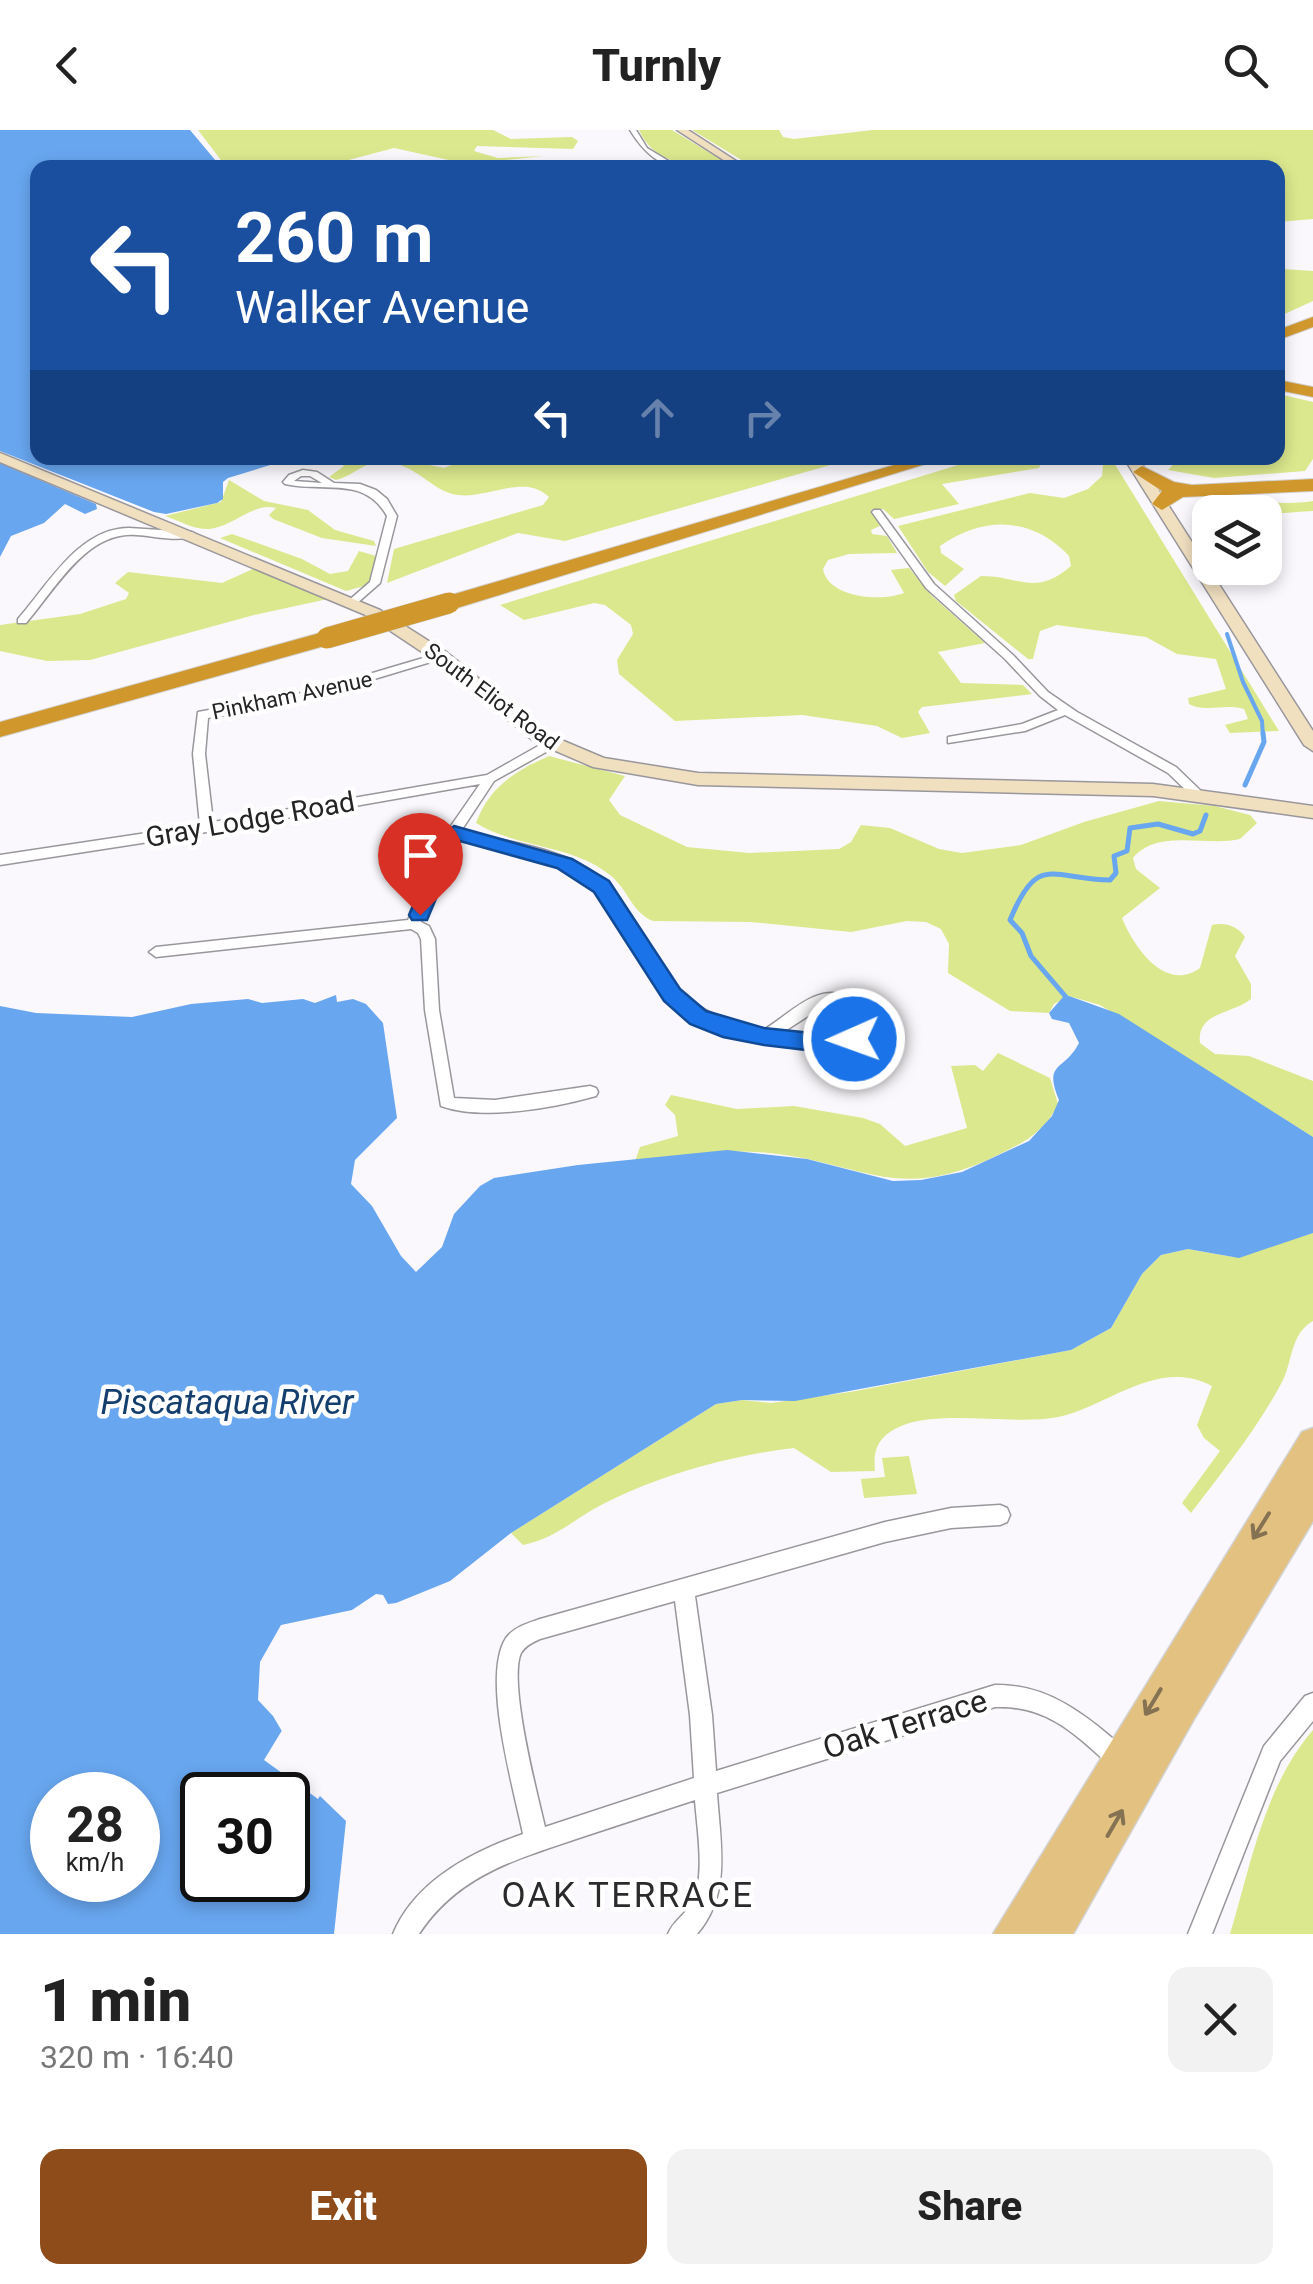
<!DOCTYPE html>
<meta charset="utf-8">
<style>
:root{--surface:#fff;--page:#f2f2f2;--text:#222;--muted:#767676;--accent:#8d4c19}
body{margin:0;font-family:Roboto,sans-serif;background:var(--page);color:var(--text);height:100vh;display:flex;flex-direction:column;font-size:38px;white-space:nowrap}
*{box-sizing:border-box;margin:0}
p{font-size:32px;color:var(--muted)}
.icon{flex:none;width:55px;height:55px;fill:none;stroke:currentColor;stroke-width:2;stroke-linecap:round;stroke-linejoin:round}
.map{position:relative;height:1804px;overflow:hidden}
.sheet{display:flex;flex-direction:column;background:var(--surface);flex:1}
.sheet>*{flex:none}
.hud{position:absolute;left:30px;top:30px;width:1255px;height:305px;border-radius:20px;box-shadow:0 5px 15px #0003;background:#1a4fa0;color:#fff;overflow:hidden}
.tools{position:absolute;left:1192px;top:365px;display:grid;gap:20px}
.tools a{display:grid;place-items:center;width:90px;height:90px;border-radius:20px;background:var(--surface);box-shadow:0 5px 15px #0003;font-size:50px}
.speed{position:absolute;left:30px;top:1642px;display:flex;gap:20px;font-size:50px;font-weight:700;text-align:center}
.speed>*{display:grid;place-content:center;width:130px;height:130px;border-radius:50%;background:var(--surface);box-shadow:0 5px 15px #0003;line-height:1}
.speed small{font-size:25px;font-weight:400}
.speed .limit{border:5px solid #111;border-radius:15px;background:#fff;color:#111}
.pin{position:absolute;display:grid;place-items:center;width:85px;height:85px;color:#fff;margin:-102px -42px;border-radius:50% 50% 50% 0;rotate:-45deg;box-shadow:0 0 10px #0007}
.pin .icon{rotate:45deg}
.me{position:absolute;width:110px;margin:-55px;rotate:268deg;stroke-linejoin:round;filter:drop-shadow(0 0 8px #0008)}
.turn{display:flex;align-items:center;gap:35px;height:210px;padding:0 40px;font-size:45px}
.turn .icon{width:130px;height:130px;stroke-width:2.5}
.turn b{display:block;font-size:70px;line-height:85px}
.lanes{display:flex;align-items:center;height:95px;padding:0 40px;background:#0003;justify-content:center;gap:50px;direction:ltr}
.lanes .off{opacity:.35}
.round{display:grid;place-items:center;flex:none;width:105px;height:105px;border-radius:20px;background:var(--page)}
.overview{display:flex;align-items:center;justify-content:space-between;height:170px;padding:0 40px}
h1{font-size:60px;font-weight:800;line-height:75px}
.primary-button{display:flex;gap:20px;margin-top:auto;padding:20px 40px}
.primary-button a{flex:1;height:115px;border-radius:20px;background:var(--accent);color:#fff;font-size:40px;font-weight:800;line-height:115px;text-align:center}
.primary-button a+a{background:var(--page);color:var(--text)}
header{display:flex;justify-content:space-between;align-items:center;height:130px;padding:0 40px;background:var(--surface);font-size:45px;font-weight:800}
.map>svg:first-child{display:block}
.green{fill:#dbe88d}
.water{fill:#68a6ef;fill-rule:evenodd}
.pier{fill:#faf8fc}
.lines{fill:none;stroke-linecap:round;stroke-linejoin:round}
.stream-far1{stroke:#68a6ef;stroke-width:4}
.stream{stroke:#68a6ef;stroke-width:5}
.street-casing{stroke:#99979b;stroke-width:3}
.secondary-casing{stroke:#99979b;stroke-width:3}
.primary-casing{stroke:#d3d3d3;stroke-width:3}
.highway-casing{stroke:#d3d3d3;stroke-width:2}
.street{fill:#fff;fill-rule:evenodd}
.secondary{fill:#f1e0c0;fill-rule:evenodd}
.primary{fill:#e3c181;fill-rule:evenodd}
.highway{fill:#d0972d;fill-rule:evenodd}
.highway-bridge-casing{stroke:#d3d3d3;stroke-width:22;stroke-linecap:butt}
.highway-bridge{stroke:#d0972d;stroke-width:21}
.oneway{stroke:#847253}
.route{fill:#1a73e8;stroke:#114b97;stroke-width:2.5}
.labels{text-anchor:middle;stroke-width:9;stroke-linejoin:round;paint-order:stroke}
.far-street-label{font-size:22px;fill:#252425;stroke:#fff}
.street-label{font-size:28px;fill:#252425;stroke:#fff}
.near-street-label{font-size:32px;fill:#252425;stroke:#fff}
.near-water-label{font-size:35px;font-style:italic;fill:#143e6d;stroke:#fff}
.near-neighbourhood-label{font-size:35px;letter-spacing:2.5px;fill:#2b2a2d;stroke:#fff}
</style>
<header><svg class="icon" aria-label="back" viewBox="0 0 24 24"><path d="M15 5l-7 7 7 7"/></svg>Turnly<svg class="icon" aria-label="search" viewBox="0 0 24 24"><circle cx="10" cy="10" r="6"/><path d="M15 15l6 6"/></svg></header>
<div class="map">
<svg width="1313" height="1804" viewBox="0 0 1313 1804">
<rect width="100%" height="100%" fill="#faf8fc"/>
<path class="green" d="M198,0H493L511,9L572,7L578,11L573,19L477,16L474,21L498,28L544,26L467,34L394,18L322,37L227,38Z
M639,0H672L733,37C699,38 655,37 639,0Z
M692,0H779L783,7L794,9L873,0H1313V89L1278,92V38L753,37Z
M1283,139L1313,141V171L1278,187V141Z
M1279,264L1313,272V329L1305,341L1214,348L1168,340L1179,328H1278Z
M333,328H396L444,338L457,333V328H855L565,411L518,403L387,453L394,419L543,375L549,367C525,343 488,369 458,365C431,362 415,330 379,332C363,333 351,347 336,350L329,347L344,336Z
M981,328H1041L1042,332L1039,338L942,354L959,374L894,389L883,379L871,380L880,396L871,400L872,404L887,406L897,423L849,424L828,430L823,439C828,468 881,472 904,463L891,440L909,438L932,466L985,513L938,522L961,553L1023,555L1032,564L922,577L918,582L930,603L902,608L877,596L802,585L675,591L619,544L617,530L633,504L631,495L605,475L594,473L524,490L500,475Z
M1094,328H1111L1279,601L1230,603L1225,595L1248,589L1244,579C1226,573 1205,583 1189,574L1188,568L1226,559L1216,529L1177,524L1146,507L1057,495L1040,501L1033,529H1028L956,471L954,465L981,446C1019,446 1035,467 1071,436L1069,426C1032,386 983,386 940,416L941,423L964,439L945,456L928,442L898,396L1030,363L1064,368L1088,359L1102,346L1103,335Z
M229,350L264,371L308,380L335,400L374,411L376,416L322,408L273,389L269,385L276,378C254,371 231,399 206,399C192,399 178,390 165,386L221,372Z
M1204,367C1242,367 1275,377 1313,371V381C1286,382 1215,392 1199,371Z
M232,404L302,429L330,444L348,441L359,421L376,426L368,455L346,461L220,408Z
M255,438L328,469L254,485L90,530L47,531L0,521V495L80,484L126,469L129,463L115,453L128,442L222,453Z
M549,626L625,646L609,670L620,685L687,717L749,723L839,719L851,712L861,695L890,698L939,719L962,723L1021,715L1084,692L1159,671L1215,676L1250,685L1257,693L1240,709C1207,717 1157,698 1133,728L1136,739L1160,758L1122,788C1134,818 1166,863 1200,838L1212,795C1224,792 1238,796 1245,807L1235,826L1251,854V869C1233,884 1196,882 1200,913L1215,924L1249,926L1313,951V1007L1100,875L1069,866L1054,874L1049,883L1010,881L948,843L949,814L941,799L926,792L907,791L851,802L751,792L653,791C631,782 628,759 610,745C572,714 516,718 476,693C489,657 515,641 549,626Z
M827,874L847,878L855,889L853,899L839,908L820,906L809,894L811,883Z
M998,923L1050,948L1058,974C1046,1000 1027,1011 1002,1023C893,1078 861,1029 757,1022C717,1019 675,1028 635,1031L640,1017L678,1006L675,985L665,975L671,965L737,979L794,976L863,988L880,994L905,1016L967,998L951,936L975,935L983,941Z
M1313,1103V1191C1290,1204 1293,1231 1282,1252C1257,1299 1223,1341 1191,1383L1182,1373L1220,1321L1204,1308L1197,1295L1212,1256C1158,1227 1109,1276 1058,1287C1012,1296 935,1278 897,1298C877,1308 873,1321 875,1341L831,1342L794,1318C727,1326 652,1347 592,1380C567,1395 552,1409 523,1415L511,1403L716,1274L742,1270L771,1273L850,1262L1071,1220L1111,1198L1142,1144L1161,1125L1188,1119L1233,1127Z
M909,1326L917,1364L864,1368L861,1349L885,1347L882,1328Z
M1313,1600V1804H1230C1251,1734 1264,1657 1313,1600Z"/>
<path class="water" d="M0,0H190L221,37L38,38V328H293L228,348L223,352V369L217,373L166,384L154,382L0,321Z
M0,333L96,374L97,379L85,384L65,374L44,393L11,406L0,427Z
M336,865L337,872L353,869L366,874L383,893L397,988L355,1030L351,1054L372,1076L401,1126L416,1142L442,1117L454,1084L480,1056L494,1048L578,1035L727,1020L807,1029L893,1051L921,1050L962,1042L1029,1011L1052,986L1059,970C1043,931 1064,942 1079,913L1069,893L1052,889L1049,883L1063,867L1069,866L1119,884L1313,1007V1103L1239,1128L1188,1119L1161,1125L1142,1144L1111,1198L1071,1220L795,1271L742,1270L716,1274L511,1403L450,1451L396,1473L388,1474L383,1465L376,1464L352,1480L281,1495L260,1532L258,1570L273,1586L320,1666L346,1691L334,1804H0V876L36,883L132,887L191,874L248,869L262,873L303,869L315,873ZM52,1665H138V1750H52ZM202,1665H288V1750H202Z"/>
<path class="pier" d="M284,1597L323,1661L318,1669L264,1630Z"/>
<g class="lines">
<path class="stream-far1" d="M1227,504L1243,552L1262,591L1263,606"/>
<path class="stream" d="M1245,655L1264,612L1263,603
M1066,867L1031,826L1022,803L1010,790C1038,722 1051,749 1110,750L1116,743L1114,726L1127,721L1130,698L1158,694L1193,704L1200,701L1206,685"/>
<defs>
<path id="street" d="M630,0H636L647,18L680,38C657,36 641,18 630,0Z
M303,340L317,342L334,353L360,354L376,360L387,369L397,386L380,453L356,474L347,472L370,452L387,386C364,345 324,363 285,354L283,352L289,345ZM301,346H310L322,353L294,351Z
M874,380H880L934,454L1013,525L1048,562L1077,582L1176,637L1201,661V667H1193L1168,643L1065,585L1025,601L948,613V607L1022,594L1058,580L1040,566L1005,529L926,458L872,382Z
M129,398L192,402L197,405C180,413 155,406 136,405C86,401 55,460 26,493H18V489C48,455 79,398 129,398Z
M440,523L444,524V528L318,566L208,588L205,624L213,692L487,645L547,611H555V617L494,651L461,701C506,712 563,717 600,747C614,759 623,776 632,791C673,855 683,883 763,900C790,885 814,853 848,866C862,871 868,881 872,895C856,922 827,922 798,918C754,911 703,905 671,870C654,852 642,828 628,807C617,788 605,765 587,752C551,724 500,719 457,708L421,792L429,796L435,809L439,880L454,968L495,970L590,956L596,958L598,962L596,966C553,978 483,991 441,976L425,880L421,809L418,803L411,799L156,827L149,822L156,817L408,790L446,703L480,654L155,711L0,735V725L200,695L193,624L198,582L312,561ZM828,873C842,874 854,880 857,894C840,917 807,908 782,903Z
M1000,1375L1007,1378L1010,1385L1007,1392L1000,1395L951,1398L885,1412L695,1466L712,1585L716,1641L995,1555C1052,1554 1090,1589 1131,1624L1134,1632L1131,1640L1123,1643L1115,1640C1077,1606 1049,1575 995,1577L717,1663C720,1712 732,1764 697,1804H668C673,1791 685,1785 692,1773C706,1747 697,1699 695,1670C655,1683 615,1696 576,1709C514,1730 457,1746 419,1804H393C415,1751 471,1722 523,1704C514,1659 481,1547 506,1508C514,1497 528,1493 540,1489L885,1392L951,1378ZM675,1471L690,1585L694,1648L545,1697C537,1663 508,1552 521,1523C525,1516 533,1512 540,1509Z
M1313,1563V1591L1280,1631L1212,1804H1188L1264,1616L1305,1566Z"/>
<path id="secondary" d="M677,0H688L747,38H736Z
M0,323L380,480L446,522L547,604L604,628L698,643L1153,654L1313,676V688L1153,666L698,655L593,637L535,612L434,530L368,486L0,332Z
M1124,328H1138L1313,601V621L1304,615Z"/>
<path id="primary" d="M1313,1298V1391L1194,1589L1073,1804H993L1302,1302Z"/>
<path id="highway" d="M1313,187V197L1278,210V200Z
M1278,250L1313,257V267L1278,260Z
M918,328H945L457,478L449,479L438,473L441,468Z
M1142,336L1174,352L1192,355L1313,349V361L1183,367L1162,380L1152,374L1162,361L1133,342Z
M327,501L338,508L335,513L0,607V592Z"/>
</defs>
<use href="#street" class="street-casing"/>
<use href="#secondary" class="secondary-casing"/>
<use href="#primary" class="primary-casing"/>
<use href="#highway" class="highway-casing"/>
<use href="#street" class="street"/>
<use href="#secondary" class="secondary"/>
<use href="#primary" class="primary"/>
<use href="#highway" class="highway"/>
<defs>
<path id="highway-bridge" d="M327,508L449,473"/>
</defs>
<use href="#highway-bridge" class="highway-bridge-casing"/>
<use href="#highway-bridge" class="highway-bridge"/>
</g>
<defs><path id="oneway-shaft" d="M-6 0H5M1.5-3L5.5 0L1.5 3" fill="none" stroke-width="1.6" stroke-linecap="round" stroke-linejoin="round" transform="scale(2.5)"/></defs>
<g class="oneway">
<use href="#oneway-shaft" transform="translate(1261 1396) rotate(122)"/>
<use href="#oneway-shaft" transform="translate(1153 1572) rotate(121)"/>
<use href="#oneway-shaft" transform="translate(1115 1693) rotate(-60)"/>
</g>
<path class="route" d="M454,696L572,729L609,751L680,859L706,881L764,898L831,905L854,900L866,909L863,915L831,923L764,915L723,907L690,894L664,871L594,762L557,738L460,711L427,790H412L409,785L444,703Z"/>
<g class="labels">
<g class="far-street-label">
<text transform="translate(292 565) rotate(-12)" y="8">Pinkham Avenue</text>
<text transform="translate(492 566) rotate(37)" y="8">South Eliot Road</text>
</g>
<g class="street-label">
<text transform="translate(250 689) rotate(-10)" y="10">Gray Lodge Road</text>
</g>
<g class="near-street-label">
<text transform="translate(905 1594) rotate(-17)" y="11">Oak Terrace</text>
</g>
<g class="near-water-label">
<text x="227" y="1284">Piscataqua River</text>
</g>
<g class="near-neighbourhood-label">
<text x="628" y="1777">OAK TERRACE</text>
</g>
</g>
</svg>
<div class="tools">
<a><svg class="icon" aria-label="layers" viewBox="0 0 24 24"><path d="M12 4l9 5-9 5-9-5zM3 14l9 5 9-5"/></svg></a>
</div>
<div class="speed"><div>28<small>km/h</small></div><div class="limit">30</div></div>
<div class="pin" style="left:420px;top:785px;background:#d93025"><svg class="icon" aria-label="arrive" viewBox="0 0 24 24"><path d="M6 21V4h12l-3 4 3 4H6"/></svg></div>
<svg class="me" style="left:854px;top:909px" viewBox="-20 -20 40 40"><circle r="17" fill="#1a73e8" stroke="#fff" stroke-width="3"/><path d="M0-11L8 9 0 5-8 9z" fill="#fff"/></svg>
<div class="hud">
<div class="turn"><svg class="icon" aria-label="left" viewBox="0 0 24 24"><path d="M17 20v-9H6M10 6l-5 5 5 5"/></svg><div><b>260 m</b>Walker Avenue</div></div>
<div class="lanes"><svg class="icon" aria-label="left" viewBox="0 0 24 24"><path d="M17 20v-9H6M10 6l-5 5 5 5"/></svg><svg class="icon off" aria-label="ahead" viewBox="0 0 24 24"><path d="M12 20V5M6 11l6-6 6 6"/></svg><svg class="icon off" aria-label="right" viewBox="0 0 24 24"><path d="M7 20v-9h11M14 6l5 5-5 5"/></svg></div>
</div>
</div>
<section class="sheet">
<div class="overview"><div><h1>1 min</h1><p>320 m · 16:40</p></div><a class="round"><svg class="icon" aria-label="close" viewBox="0 0 24 24"><path d="M6 6l12 12M18 6L6 18"/></svg></a></div>
<div class="primary-button"><a>Exit</a><a>Share</a></div>
</section>
